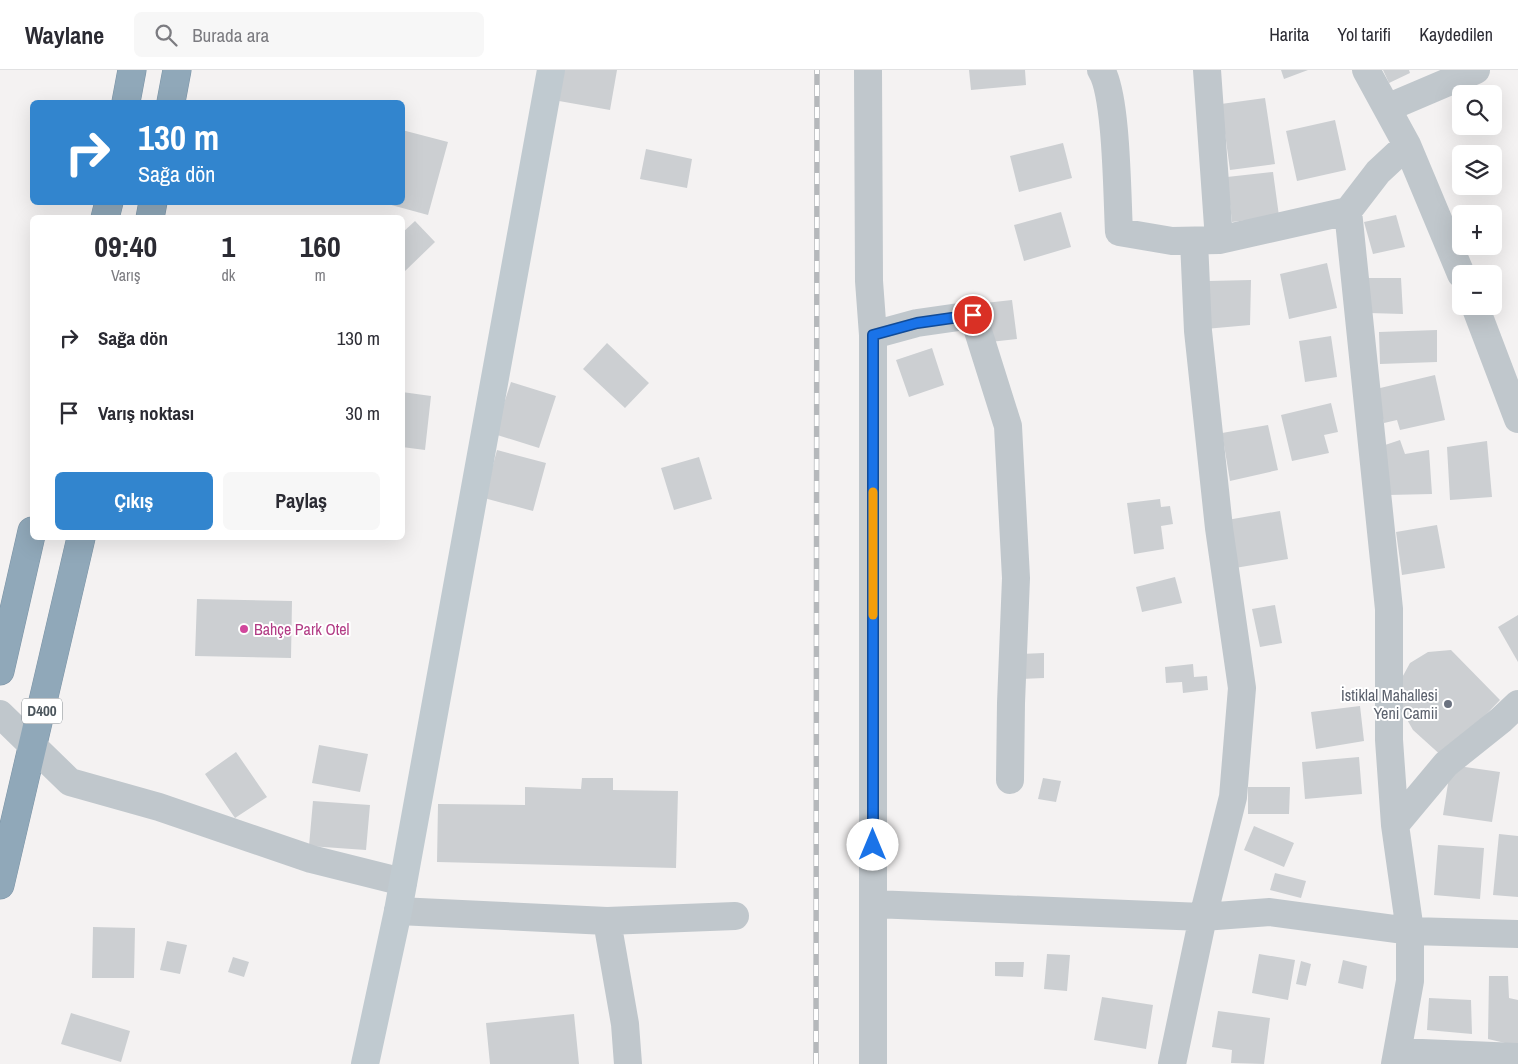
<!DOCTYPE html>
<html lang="tr">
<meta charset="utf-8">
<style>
:root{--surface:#fff;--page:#f7f7f7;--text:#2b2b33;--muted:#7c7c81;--line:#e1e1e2;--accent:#3285ce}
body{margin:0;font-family:"Archivo Narrow",sans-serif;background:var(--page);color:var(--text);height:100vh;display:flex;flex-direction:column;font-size:19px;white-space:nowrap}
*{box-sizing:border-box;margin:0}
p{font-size:16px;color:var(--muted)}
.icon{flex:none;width:28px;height:28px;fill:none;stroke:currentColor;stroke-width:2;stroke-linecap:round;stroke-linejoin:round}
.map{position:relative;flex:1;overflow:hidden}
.side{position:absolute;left:30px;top:145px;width:375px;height:325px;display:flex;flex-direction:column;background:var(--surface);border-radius:8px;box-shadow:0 5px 20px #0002}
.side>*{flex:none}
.top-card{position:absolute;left:30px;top:30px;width:375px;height:105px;border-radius:8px;box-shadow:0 5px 20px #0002;background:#3285ce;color:#fff;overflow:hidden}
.fabs{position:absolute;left:1452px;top:15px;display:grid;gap:10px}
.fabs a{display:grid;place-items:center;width:50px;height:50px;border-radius:8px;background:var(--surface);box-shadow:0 5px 20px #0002;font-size:25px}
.pin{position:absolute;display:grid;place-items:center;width:42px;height:42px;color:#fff;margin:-21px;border:2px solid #fff;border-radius:50%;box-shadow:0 1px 5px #0007}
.me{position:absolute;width:55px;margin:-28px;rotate:0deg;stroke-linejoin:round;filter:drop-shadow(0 0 4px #0008)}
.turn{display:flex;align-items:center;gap:18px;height:105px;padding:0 25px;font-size:22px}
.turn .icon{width:65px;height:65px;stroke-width:2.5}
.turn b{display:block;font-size:35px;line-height:42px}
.eta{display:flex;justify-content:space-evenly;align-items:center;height:85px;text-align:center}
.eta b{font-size:30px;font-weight:700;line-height:35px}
.button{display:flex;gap:10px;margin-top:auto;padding:10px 25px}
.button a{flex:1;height:58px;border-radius:8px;background:var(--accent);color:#fff;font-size:20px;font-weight:700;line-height:58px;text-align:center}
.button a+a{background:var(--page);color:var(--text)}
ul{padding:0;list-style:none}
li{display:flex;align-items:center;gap:15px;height:75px;padding:0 25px}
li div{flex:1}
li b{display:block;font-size:19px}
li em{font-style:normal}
header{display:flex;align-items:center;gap:30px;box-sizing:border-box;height:70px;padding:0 25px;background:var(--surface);border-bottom:1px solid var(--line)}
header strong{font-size:24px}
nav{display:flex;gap:28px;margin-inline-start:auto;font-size:18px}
.search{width:350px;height:45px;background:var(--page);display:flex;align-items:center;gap:12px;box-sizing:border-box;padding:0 18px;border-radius:8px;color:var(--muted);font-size:19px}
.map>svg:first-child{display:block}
.building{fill:#cccfd2}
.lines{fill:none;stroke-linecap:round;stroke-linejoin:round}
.highway-casing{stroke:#7b93a5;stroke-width:29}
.street{stroke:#c0c7cc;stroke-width:28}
.secondary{stroke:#c0cad0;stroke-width:28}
.highway{stroke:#90a8b9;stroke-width:28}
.rail-casing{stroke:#b5b8bb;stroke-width:5.5}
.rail{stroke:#fff;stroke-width:4;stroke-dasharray:11;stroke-linecap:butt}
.route-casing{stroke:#114b97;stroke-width:12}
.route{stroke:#1a73e8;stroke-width:9}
.slow{stroke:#f59e0b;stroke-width:9}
.hotel-dot{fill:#d1479c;stroke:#fff;stroke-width:2}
.worship-dot{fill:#6b7280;stroke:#fff;stroke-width:2}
.labels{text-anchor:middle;stroke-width:4;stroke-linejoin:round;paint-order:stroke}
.shield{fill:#fff;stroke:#82898e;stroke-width:1}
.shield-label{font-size:15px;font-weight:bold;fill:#4c565d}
.hotel-label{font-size:16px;fill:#b23c85;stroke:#fff;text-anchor:start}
.worship-label{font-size:16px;fill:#5b616d;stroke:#fff;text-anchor:end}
</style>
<header>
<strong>Waylane</strong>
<div class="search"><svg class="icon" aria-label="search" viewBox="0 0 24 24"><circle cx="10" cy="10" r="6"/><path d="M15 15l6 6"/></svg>Burada ara</div>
<nav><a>Harita</a><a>Yol tarifi</a><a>Kaydedilen</a></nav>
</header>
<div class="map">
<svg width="1518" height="994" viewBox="0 0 1518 994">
<rect width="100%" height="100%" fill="#f4f2f2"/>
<path class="building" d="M564,0H617L610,40L559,31Z
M969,0H1025L1026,15L971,20Z
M1281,0H1308L1284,9Z
M1383,0H1409L1410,3L1389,13Z
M1265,28L1275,94L1230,100L1221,34Z
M1335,50L1346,100L1297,111L1286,61Z
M402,60L448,72L428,145L384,133L402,132Z
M1063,73L1072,108L1019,122L1010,86Z
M646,79L692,89L687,118L640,109Z
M1273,102L1279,146L1232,152L1227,107Z
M1061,142L1071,177L1024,191L1014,155Z
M1396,145L1405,177L1373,184L1364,152Z
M415,151L435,172L402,204V163Z
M1327,193L1337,238L1289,249L1280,204Z
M1368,208H1401L1403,244L1369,243Z
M1251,210L1250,255L1205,259L1208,211Z
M1012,230L1017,269L990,272L985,233Z
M1437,260V292L1380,294L1379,262Z
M1331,266L1337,307L1305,312L1299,271Z
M607,273L649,313L625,338L583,299Z
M932,278L944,315L909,327L896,290Z
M1435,305L1445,350L1400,360L1397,350L1384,353L1376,319Z
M511,312L556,326L539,378L494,364Z
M402,322L431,326L425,380L402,377Z
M1331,333L1338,362L1324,365L1329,383L1292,391L1281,345Z
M1268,355L1278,400L1230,411L1222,363Z
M1400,370L1405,384L1429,380L1432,424L1388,425L1385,375Z
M1487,371L1492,427L1450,430L1447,377Z
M497,380L546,393L533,441L484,428Z
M699,387L712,429L674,440L661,398Z
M1160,429L1161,437L1170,436L1173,454L1161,456L1164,479L1134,484L1127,433Z
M1280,441L1288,489L1235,498L1227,450Z
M1437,455L1445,498L1402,505L1396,462Z
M1175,507L1182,533L1142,542L1136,517Z
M197,529L292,531L291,588L195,586Z
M1275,535L1282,573L1260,577L1252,539Z
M1518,545V592L1498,557Z
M1451,580L1500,630L1444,688L1413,660L1401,639L1398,615L1410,593L1428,582Z
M1044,583V608L1021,609L1020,584Z
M1193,594L1194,607L1207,606L1208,620L1183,623L1182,612L1166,613L1165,597Z
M1360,636L1364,671L1316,679L1311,642Z
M319,675L368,684L360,722L312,713Z
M236,682L267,727L235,748L205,704Z
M1359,687L1362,724L1305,729L1302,692Z
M1451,695L1500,702L1492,752L1443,745Z
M582,708H613V720L678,721L676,798L437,792L438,734L525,735V717L581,719Z
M1043,708L1061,711L1056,732L1038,729Z
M1248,717H1290L1289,744H1248Z
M313,731L370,735L366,780L309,776Z
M1254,756L1294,773L1284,797L1244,780Z
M1499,764L1518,766V827L1493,825Z
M1438,775L1484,778L1480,829L1434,825Z
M1275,803L1306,811L1301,828L1270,820Z
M93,857L135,858L134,908H92Z
M167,871L187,875L180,904L160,900Z
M1047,884L1070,885L1067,921L1044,919Z
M1259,884L1295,890L1288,930L1252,923Z
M233,887L249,892L244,907L228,902Z
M1343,890L1367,896L1363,919L1338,913Z
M1301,891L1311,894L1306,916L1296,914Z
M995,892H1024L1023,907L995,906Z
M1489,906H1508L1509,928L1518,930V976L1488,969Z
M1102,927L1153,935L1146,979L1094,970Z
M1429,928L1471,930L1472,964L1427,960Z
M1218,941L1270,948L1264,994L1231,993L1232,980L1212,977Z
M71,943L130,961L121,992L61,974Z
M574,944L579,994H490L486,953Z"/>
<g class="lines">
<defs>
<path id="highway" d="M126,32L132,0
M171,32L177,0
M105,148L109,132
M150,148L153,132
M0,601L32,461
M0,815L81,468"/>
</defs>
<use href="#highway" class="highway-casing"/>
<path class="street" d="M868,0L869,211L873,265V994
M1101,0C1117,25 1117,127 1119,162L1172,171L1219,170L1348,141L1378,102L1407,75
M1207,0L1219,170
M1366,0L1407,75L1461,204
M1387,38L1476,0
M1348,141L1389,539V670L1395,755L1410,861V911L1395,994
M1475,236L1518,349
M873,265L917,253L973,245L1008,356L1016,508L1011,633L1010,710
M0,644L70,712L159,737L311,789L403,812
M1395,755L1446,694L1501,650L1518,634
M873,834L1203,847L1270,842L1410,861L1518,864
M398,841L607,851L735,846
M607,851L625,954L628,994
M1398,982L1518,987
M1172,994L1203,847L1233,727L1242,618L1219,458L1198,261L1194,171"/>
<path class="secondary" d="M365,994L398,841L551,0"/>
<use href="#highway" class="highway"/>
<defs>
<path id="rail" d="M816,994L817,0"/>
</defs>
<use href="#rail" class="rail-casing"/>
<use href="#rail" class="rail"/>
</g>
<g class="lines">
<defs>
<path id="route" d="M873,775V265L917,253L973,245"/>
</defs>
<use href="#route" class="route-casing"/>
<use href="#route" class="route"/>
<path class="slow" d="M873,422V545"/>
</g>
<circle class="hotel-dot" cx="244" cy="559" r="5"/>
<circle class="worship-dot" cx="1448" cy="634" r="5"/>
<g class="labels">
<rect class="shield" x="22" y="628.5" width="40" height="25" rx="4"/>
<g class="shield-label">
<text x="42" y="646">D400</text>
</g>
<g class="hotel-label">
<text x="254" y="565">Bahçe Park Otel</text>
</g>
<g class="worship-label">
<text x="1438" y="631">İstiklal Mahallesi<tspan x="1438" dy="18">Yeni Camii</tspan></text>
</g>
</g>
</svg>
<div class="fabs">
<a><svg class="icon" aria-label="search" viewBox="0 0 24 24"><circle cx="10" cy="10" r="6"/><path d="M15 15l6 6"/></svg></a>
<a><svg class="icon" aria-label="layers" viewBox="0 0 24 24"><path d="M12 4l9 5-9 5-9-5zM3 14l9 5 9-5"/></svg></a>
<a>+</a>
<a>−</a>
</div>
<div class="pin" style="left:973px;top:245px;background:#d93025"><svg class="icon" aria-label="arrive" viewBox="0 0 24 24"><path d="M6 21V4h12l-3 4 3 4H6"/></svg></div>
<svg class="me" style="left:873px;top:775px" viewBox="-20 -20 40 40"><circle r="19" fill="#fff"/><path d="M0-13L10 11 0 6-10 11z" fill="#1a73e8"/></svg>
<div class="top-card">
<div class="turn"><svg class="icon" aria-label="right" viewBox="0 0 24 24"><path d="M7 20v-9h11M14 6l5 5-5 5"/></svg><div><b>130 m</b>Sağa dön</div></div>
</div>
<section class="side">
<div class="eta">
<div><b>09:40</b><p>Varış</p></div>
<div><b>1</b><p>dk</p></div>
<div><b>160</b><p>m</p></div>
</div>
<ul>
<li><svg class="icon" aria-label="right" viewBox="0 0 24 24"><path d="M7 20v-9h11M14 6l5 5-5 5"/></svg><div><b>Sağa dön</b></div><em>130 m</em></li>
<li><svg class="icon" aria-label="arrive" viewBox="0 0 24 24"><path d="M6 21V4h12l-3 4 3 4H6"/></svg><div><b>Varış noktası</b></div><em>30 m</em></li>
</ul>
<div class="button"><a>Çıkış</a><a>Paylaş</a></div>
</section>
</div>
